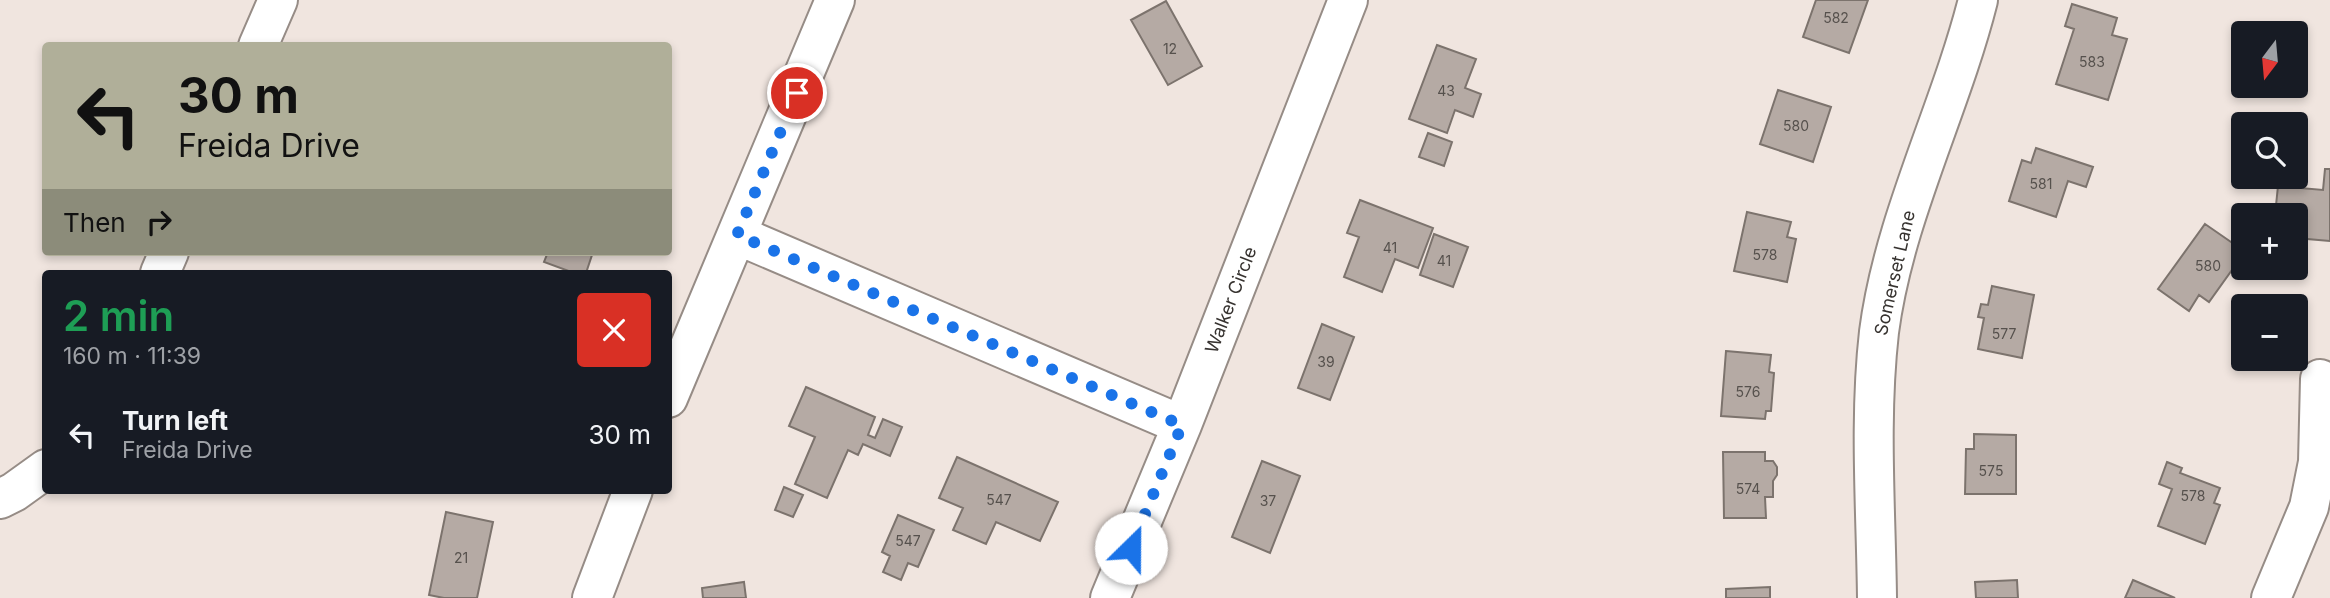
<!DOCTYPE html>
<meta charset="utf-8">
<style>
:root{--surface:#171b24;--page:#242831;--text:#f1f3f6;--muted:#9ea1a6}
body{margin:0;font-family:Inter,sans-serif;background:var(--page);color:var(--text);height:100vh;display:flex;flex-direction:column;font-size:26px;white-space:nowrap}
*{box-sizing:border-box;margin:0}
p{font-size:23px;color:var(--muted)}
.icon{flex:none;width:38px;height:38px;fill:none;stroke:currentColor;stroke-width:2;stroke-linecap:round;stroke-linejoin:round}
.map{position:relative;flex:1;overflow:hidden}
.sheet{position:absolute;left:42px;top:270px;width:630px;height:224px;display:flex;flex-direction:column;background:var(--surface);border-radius:7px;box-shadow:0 4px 10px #0003}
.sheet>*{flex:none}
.guide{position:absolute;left:42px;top:42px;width:630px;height:214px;border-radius:7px;box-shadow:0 4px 10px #0003;background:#b0af99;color:#111;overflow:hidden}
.needle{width:46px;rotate:196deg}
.controls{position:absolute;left:2231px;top:21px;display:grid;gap:14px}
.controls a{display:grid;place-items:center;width:77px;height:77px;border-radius:7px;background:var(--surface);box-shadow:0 4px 10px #0003;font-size:35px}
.pin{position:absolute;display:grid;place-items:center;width:60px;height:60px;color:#fff;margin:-30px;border:4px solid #fff;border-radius:50%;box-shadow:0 2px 7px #0007}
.me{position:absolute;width:77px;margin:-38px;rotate:23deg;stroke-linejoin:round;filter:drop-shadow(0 0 5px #0008)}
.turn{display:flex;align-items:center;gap:24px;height:147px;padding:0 21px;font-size:32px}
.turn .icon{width:91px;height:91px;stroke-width:2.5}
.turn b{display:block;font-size:49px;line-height:60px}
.then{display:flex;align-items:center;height:66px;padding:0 21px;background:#0003;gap:14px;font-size:26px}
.round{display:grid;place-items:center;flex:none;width:74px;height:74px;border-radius:7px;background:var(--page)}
.summary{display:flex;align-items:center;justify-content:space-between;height:119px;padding:0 21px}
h1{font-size:42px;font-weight:600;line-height:52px;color:#1e9e55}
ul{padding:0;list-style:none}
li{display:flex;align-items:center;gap:21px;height:91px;padding:0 21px}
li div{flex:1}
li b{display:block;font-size:26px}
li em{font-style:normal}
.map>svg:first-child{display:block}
.building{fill:#b5aaa4;stroke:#7c736d;stroke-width:2}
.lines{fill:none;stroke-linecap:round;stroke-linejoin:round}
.minor-casing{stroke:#968c86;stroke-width:42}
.minor{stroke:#fff;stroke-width:38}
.route{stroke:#1a73e8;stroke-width:12;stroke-dasharray:0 21.6}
.labels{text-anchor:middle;stroke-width:5;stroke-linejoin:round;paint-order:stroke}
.number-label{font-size:14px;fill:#56514d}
.street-label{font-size:18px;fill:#373330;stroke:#fff}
</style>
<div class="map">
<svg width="2330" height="598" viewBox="0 0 2330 598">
<rect width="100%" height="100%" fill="#f0e5df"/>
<path class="building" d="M1816,0H1868L1849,53L1803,37Z
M1166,1L1202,66L1168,85L1131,20Z
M2072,4L2117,18L2112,35L2127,39L2108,100L2056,84L2074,29L2065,26Z
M1437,45L1476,59L1465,88L1481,94L1473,117L1455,110L1447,133L1409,119Z
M1778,90L1831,107L1813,162L1760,144Z
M1428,133L1452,142L1444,166L1419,157Z
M2036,148L2093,167L2086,187L2068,181L2056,217L2009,201L2022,160L2031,163Z
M2325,169H2330V241L2296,238V215H2275L2278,186L2323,190Z
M1360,200L1433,228L1418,268L1395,259L1382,292L1344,277L1359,237L1347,233Z
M1747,212L1791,222L1787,237L1796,239L1787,282L1734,271Z
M2205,224L2244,251V262L2236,273L2232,270L2209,302L2199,295L2189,311L2158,289Z
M1434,234L1468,247L1453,287L1420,275Z
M548,252H593L586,273H574L544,262Z
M1992,286L2034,295L2022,358L1978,349L1984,318L1978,317L1981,304L1988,305Z
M1322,324L1354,337L1330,400L1298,388Z
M1726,351L1771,355L1769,372L1774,373L1771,411H1766L1765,419L1721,416Z
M806,387L875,417L868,435L875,438L883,419L902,427L890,456L863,444L858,455L848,450L827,498L795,484L815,437L789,426Z
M1974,434L2016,435V494H1965L1966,449H1974Z
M1723,452H1765V461H1773L1777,467V475L1773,481V497H1765L1766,518H1724Z
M957,457L1058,502L1040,541L996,522L986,544L953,530L963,508L939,498Z
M1262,461L1300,476L1270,553L1232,537Z
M2167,462L2182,468L2180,473L2220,488L2214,503L2220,505L2205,544L2158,526L2172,489L2159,484Z
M784,487L803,495L793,517L775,510Z
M446,512L493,522L477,598H444L429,595Z
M898,515L934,530L918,567L908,563L901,580L883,572L890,556L882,552Z
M2017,580L2018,598H1976L1975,582Z
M2133,580L2175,598H2125Z
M744,582L746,598H703L702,588Z
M1770,587V598H1726V589Z"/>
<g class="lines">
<defs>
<path id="minor" d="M258,46L278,0
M737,235L1182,425
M160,273L169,252
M668,398L835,0
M0,499L14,492L46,469
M592,598L633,490
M1110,598L1182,425L1348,0
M1877,598C1876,510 1869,420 1879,332C1894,217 1950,111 1978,0
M2271,598L2309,507L2318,462L2320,379"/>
</defs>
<use href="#minor" class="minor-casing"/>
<use href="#minor" class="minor"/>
</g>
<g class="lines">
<path class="route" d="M797,93L737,235L1182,425L1131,548"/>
</g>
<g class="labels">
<g class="number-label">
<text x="1836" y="23">582</text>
<text x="1170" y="54">12</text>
<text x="2092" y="67">583</text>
<text x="1446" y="96">43</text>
<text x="1796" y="131">580</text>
<text x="2041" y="189">581</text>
<text x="1390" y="253">41</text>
<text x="1765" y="260">578</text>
<text x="1444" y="266">41</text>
<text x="2208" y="271">580</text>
<text x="2004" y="339">577</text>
<text x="1326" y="367">39</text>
<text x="1748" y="397">576</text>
<text x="1991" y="476">575</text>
<text x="1748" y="494">574</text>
<text x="2193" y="501">578</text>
<text x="999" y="505">547</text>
<text x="1268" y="506">37</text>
<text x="908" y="546">547</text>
<text x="461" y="563">21</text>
</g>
<g class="street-label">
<text transform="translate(1895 273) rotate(-77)" y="6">Somerset Lane</text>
<text transform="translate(1231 300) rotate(-69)" y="6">Walker Circle</text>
</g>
</g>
</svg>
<div class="controls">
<a><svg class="needle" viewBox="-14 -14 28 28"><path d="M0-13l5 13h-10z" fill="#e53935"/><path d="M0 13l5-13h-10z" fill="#9ea1a6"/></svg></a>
<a><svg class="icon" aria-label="search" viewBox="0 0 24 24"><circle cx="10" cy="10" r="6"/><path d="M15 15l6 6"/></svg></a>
<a>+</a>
<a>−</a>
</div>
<div class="pin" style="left:797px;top:93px;background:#d93025"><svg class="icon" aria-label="arrive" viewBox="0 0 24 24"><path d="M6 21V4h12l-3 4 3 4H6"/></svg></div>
<svg class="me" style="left:1131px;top:548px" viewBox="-20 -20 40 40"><circle r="19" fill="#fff"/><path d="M0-13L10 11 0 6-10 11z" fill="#1a73e8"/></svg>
<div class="guide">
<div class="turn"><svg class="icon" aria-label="left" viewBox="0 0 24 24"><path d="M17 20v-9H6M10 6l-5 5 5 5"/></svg><div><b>30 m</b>Freida Drive</div></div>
<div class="then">Then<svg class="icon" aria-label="right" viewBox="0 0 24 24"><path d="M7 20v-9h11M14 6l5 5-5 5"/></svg></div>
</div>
<section class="sheet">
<div class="summary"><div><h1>2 min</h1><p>160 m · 11:39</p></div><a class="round" style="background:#d93025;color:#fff"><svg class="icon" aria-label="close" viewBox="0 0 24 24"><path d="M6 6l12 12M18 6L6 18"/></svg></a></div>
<ul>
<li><svg class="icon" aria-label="left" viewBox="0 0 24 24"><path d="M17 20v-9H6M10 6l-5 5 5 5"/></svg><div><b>Turn left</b><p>Freida Drive</p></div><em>30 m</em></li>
</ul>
</section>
</div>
